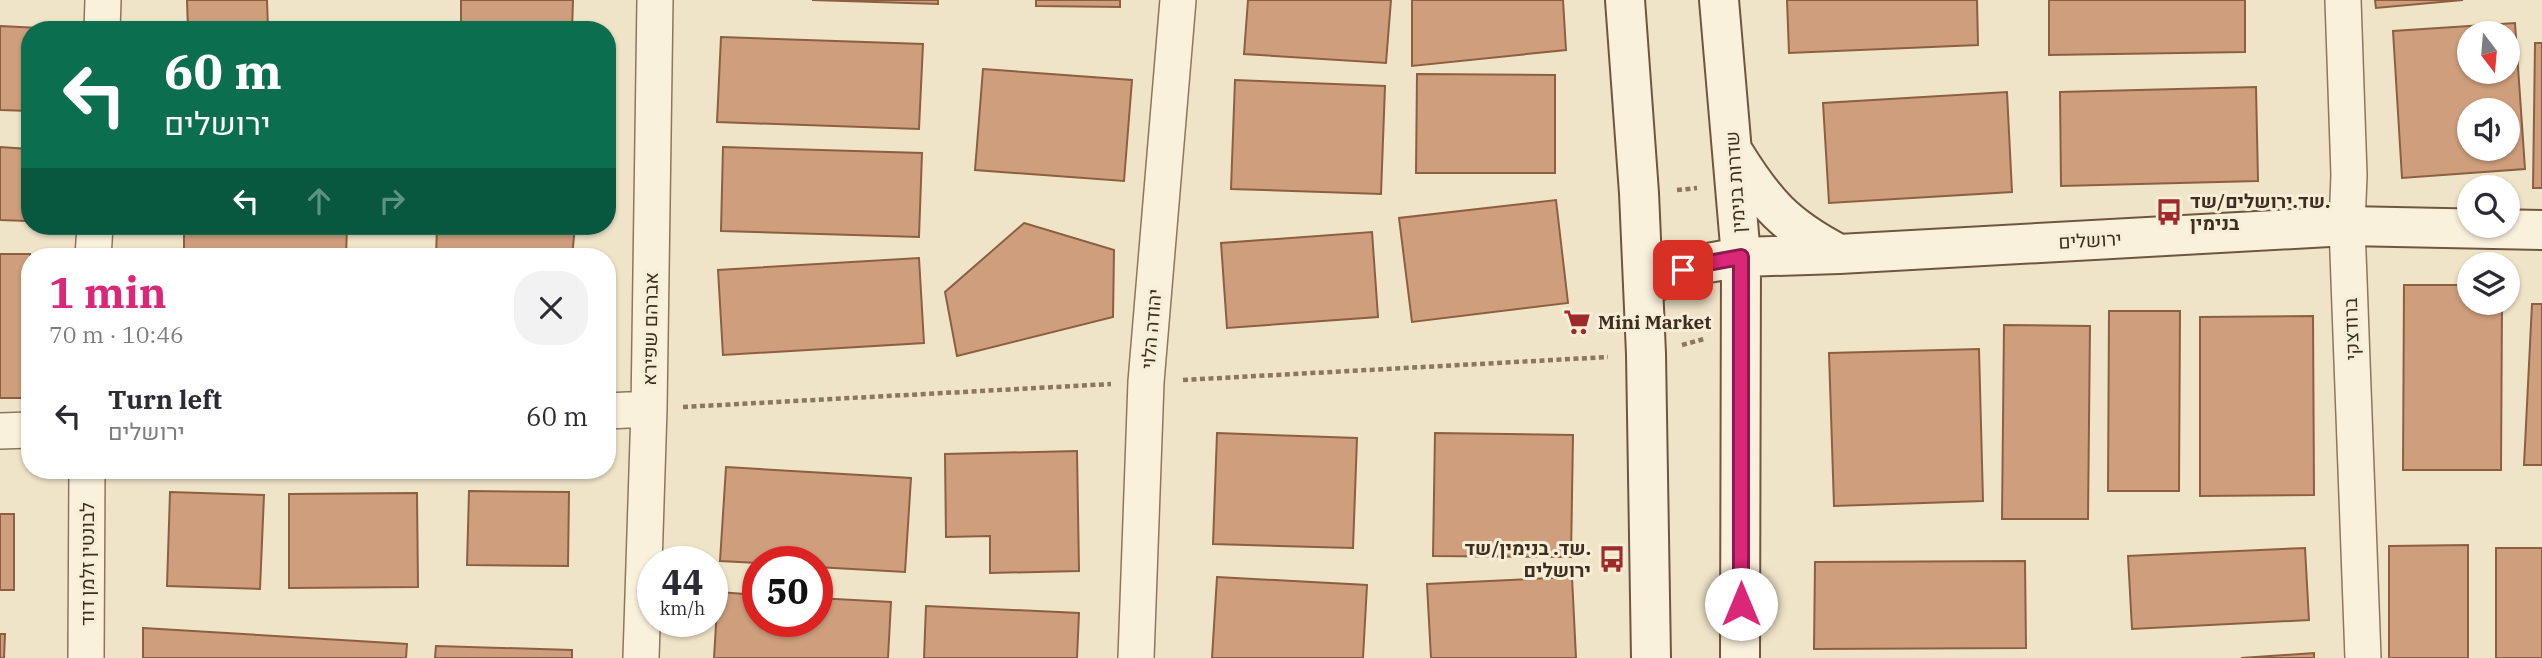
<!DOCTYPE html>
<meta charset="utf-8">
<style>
:root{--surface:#fff;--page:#f2f2f3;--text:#2b2b33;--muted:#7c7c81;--accent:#db2777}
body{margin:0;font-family:"IBM Plex Serif",Heebo,serif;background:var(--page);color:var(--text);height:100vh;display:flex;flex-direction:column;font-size:26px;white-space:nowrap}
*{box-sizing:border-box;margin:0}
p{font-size:23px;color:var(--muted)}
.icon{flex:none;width:38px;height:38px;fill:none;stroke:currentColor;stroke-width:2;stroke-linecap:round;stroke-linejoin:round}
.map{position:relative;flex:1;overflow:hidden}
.drawer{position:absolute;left:21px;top:248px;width:595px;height:231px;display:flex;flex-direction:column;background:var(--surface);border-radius:28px;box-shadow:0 2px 5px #0004}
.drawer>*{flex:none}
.guide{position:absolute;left:21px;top:21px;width:595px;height:214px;border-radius:28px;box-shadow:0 2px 5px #0004;background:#0b6e4f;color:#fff;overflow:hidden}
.needle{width:46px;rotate:164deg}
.controls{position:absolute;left:2457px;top:21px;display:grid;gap:14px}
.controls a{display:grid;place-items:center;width:63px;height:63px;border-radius:50%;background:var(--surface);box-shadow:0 2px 5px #0004;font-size:35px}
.speed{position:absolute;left:637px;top:546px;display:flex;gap:14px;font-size:35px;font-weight:700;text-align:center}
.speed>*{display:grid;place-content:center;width:91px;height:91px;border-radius:50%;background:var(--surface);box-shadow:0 2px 5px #0004;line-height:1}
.speed small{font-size:18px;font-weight:400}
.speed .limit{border:10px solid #d22;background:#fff;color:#111}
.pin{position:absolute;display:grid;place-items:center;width:60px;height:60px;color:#fff;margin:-30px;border-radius:14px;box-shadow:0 4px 10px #0006}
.me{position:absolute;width:77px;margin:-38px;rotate:0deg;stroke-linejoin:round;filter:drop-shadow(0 0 5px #0008)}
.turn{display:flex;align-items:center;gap:24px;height:147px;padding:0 28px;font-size:32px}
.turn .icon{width:91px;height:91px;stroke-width:2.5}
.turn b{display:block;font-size:49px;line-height:60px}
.lanes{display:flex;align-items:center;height:66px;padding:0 28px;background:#0003;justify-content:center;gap:35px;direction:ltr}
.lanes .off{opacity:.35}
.round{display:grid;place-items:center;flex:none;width:74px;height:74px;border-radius:28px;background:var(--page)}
.summary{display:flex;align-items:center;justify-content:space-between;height:119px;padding:0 28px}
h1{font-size:42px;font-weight:800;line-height:52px;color:var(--accent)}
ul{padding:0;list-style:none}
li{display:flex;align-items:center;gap:21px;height:98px;padding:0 28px}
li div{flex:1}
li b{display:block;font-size:26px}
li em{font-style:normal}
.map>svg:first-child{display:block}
.building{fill:#cf9f7d;stroke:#8d5f41;stroke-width:2;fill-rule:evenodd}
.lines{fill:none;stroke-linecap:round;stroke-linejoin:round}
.street-casing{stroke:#8d765c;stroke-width:38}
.secondary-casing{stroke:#6f573f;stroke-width:42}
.path{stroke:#8d765c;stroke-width:4.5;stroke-dasharray:5 3.5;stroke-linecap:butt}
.street{stroke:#faf1dc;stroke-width:35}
.secondary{stroke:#faf1dc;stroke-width:38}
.route-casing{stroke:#8e194d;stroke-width:18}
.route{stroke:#db2777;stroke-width:12}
.labels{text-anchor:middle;stroke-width:6;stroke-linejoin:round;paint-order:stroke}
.street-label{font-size:19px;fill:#3d2e20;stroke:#f7eed8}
.poi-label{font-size:19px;font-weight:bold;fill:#3d2e20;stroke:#f7eed8;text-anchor:start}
</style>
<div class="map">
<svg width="2542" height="658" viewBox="0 0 2542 658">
<rect width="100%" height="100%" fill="#f0e4c8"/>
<path class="building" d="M187,0H267L268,30H188Z
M461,0H573L572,30H461Z
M812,0H938V4Z
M1036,0H1120V7L1036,6Z
M1248,0H1391L1386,63L1244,54Z
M1412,0H1563L1566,50L1412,66Z
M1787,0H1977L1978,45L1789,53Z
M2049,0H2245V52L2049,55Z
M2375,0H2463L2376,8Z
M2515,23L2525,169L2402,178L2393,31ZM2469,33H2508V72H2469ZM2469,110H2508V149H2469Z
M0,26L39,28V30H30V111L0,110Z
M721,37L923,44L919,129L717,122Z
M2535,43H2542V188H2533Z
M983,69L1132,80L1124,181L975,170Z
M1417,74L1555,75V173H1416Z
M1235,80L1385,86L1381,194L1231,189Z
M2256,87L2258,181L2061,186L2060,92Z
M2007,92L2012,192L1829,203L1823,103Z
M0,147L29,149L26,221L0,220Z
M723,147L922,153L919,237L721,231Z
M1556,200L1568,303L1412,322L1399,218Z
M1024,223L1114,250L1113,317L957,356L945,292Z
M184,226H347L346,257H184Z
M437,226H575L572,257H436Z
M1372,232L1378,317L1227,328L1221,243Z
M0,254H30L26,398H0Z
M919,258L924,343L723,355L718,270Z
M2404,285H2469V303H2502L2501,470H2403Z
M2532,304H2542V465H2524Z
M2109,311H2180L2179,491H2108Z
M2313,316L2314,495L2200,496V317Z
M2004,325L2090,326L2088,519H2002Z
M1979,349L1983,501L1834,506L1829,353Z
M1217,433L1357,438L1353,548L1213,544Z
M1435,433L1573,435L1571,557L1433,556Z
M1077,451L1079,571L990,573V536L946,537L945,454Z
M726,467L911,478L905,572L817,567V562L758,563L720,561Z
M469,491L569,492L568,566L467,565Z
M170,492L264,495L260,589L167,586Z
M417,493L418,587L289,588V494Z
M0,514H14V590H0Z
M2468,545V658H2389V546Z
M2305,548L2309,620L2132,629L2128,556Z
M2496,548H2542V658H2496Z
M2025,561L2026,648L1814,649L1815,562Z
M1217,577L1367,585L1363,658H1212Z
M1572,577L1576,658H1431L1427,584Z
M718,592L758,595V621H817V598L891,602L888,658H714Z
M926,606L1079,613L1077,658H924Z
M143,628L407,644L406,658H143Z
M0,634H5L4,658H0Z
M436,646L572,650V658H435Z
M2314,653V658H2241Z"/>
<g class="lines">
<defs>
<path id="street" d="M2343,0L2349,175L2347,226L2363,658
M102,30L103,0
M93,257L95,226
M607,411L649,409
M0,431L30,430
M86,658L87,471
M641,658L649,409L655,0
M1136,658L1146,382L1178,0"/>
<path id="secondary" d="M1625,0L1639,193L1646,354L1651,658
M1719,0L1741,257L1740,658
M1734,153C1765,203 1785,226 1839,254
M1643,287L1697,265L1741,257L1839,254L2347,226L2542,230"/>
</defs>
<use href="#street" class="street-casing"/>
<use href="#secondary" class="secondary-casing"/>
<path class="path" d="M1677,190L1697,188
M1682,345L1704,339
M1183,380L1608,357
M683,407L1111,384"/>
<use href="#street" class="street"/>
<use href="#secondary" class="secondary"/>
</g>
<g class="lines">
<defs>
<path id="route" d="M1683,270L1697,265L1741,257V604"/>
</defs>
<use href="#route" class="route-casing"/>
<use href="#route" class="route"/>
</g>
<defs>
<symbol id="bus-bare" viewBox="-9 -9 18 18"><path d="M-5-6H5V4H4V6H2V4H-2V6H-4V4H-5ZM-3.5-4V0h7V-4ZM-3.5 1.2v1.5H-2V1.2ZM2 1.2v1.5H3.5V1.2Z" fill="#9e2a2b" stroke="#f7eed8" stroke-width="2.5" paint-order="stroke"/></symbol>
<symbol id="supermarket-bare" viewBox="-9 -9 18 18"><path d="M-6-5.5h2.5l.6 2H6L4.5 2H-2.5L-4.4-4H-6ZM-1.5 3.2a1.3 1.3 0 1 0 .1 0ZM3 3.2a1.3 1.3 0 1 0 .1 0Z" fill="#9e2a2b" stroke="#f7eed8" stroke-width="2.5" paint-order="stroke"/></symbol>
</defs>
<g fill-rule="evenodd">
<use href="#bus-bare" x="2150" y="193" width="38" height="38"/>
<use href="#supermarket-bare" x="1558" y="303" width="38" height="38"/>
<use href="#bus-bare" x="1593" y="540" width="38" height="38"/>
</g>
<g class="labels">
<g class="street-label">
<text transform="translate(1735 182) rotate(-94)" y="7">שדרות בנימין</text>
<text transform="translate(2090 240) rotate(-3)" y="7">ירושלים</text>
<text transform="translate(650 329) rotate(-89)" y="7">אברהם שפירא</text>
<text transform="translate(1151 329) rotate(-85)" y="7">יהודה הלוי</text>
<text transform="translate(2351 329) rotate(-92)" y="7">ברודצקי</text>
<text transform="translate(87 564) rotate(-90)" y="7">לבונטין זלמן דוד</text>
</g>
<g class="poi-label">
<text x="2190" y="208">שד.ירושלים/שד.<tspan x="2190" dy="22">בנימין</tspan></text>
<text x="1598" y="329">Mini Market</text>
<text x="1591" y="555" text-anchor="end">שד. בנימין/שד.<tspan x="1591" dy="22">ירושלים</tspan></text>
</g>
</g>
</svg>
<div class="controls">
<a><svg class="needle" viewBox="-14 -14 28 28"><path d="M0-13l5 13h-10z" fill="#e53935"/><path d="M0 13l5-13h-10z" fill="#7c7c81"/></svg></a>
<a><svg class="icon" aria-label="sound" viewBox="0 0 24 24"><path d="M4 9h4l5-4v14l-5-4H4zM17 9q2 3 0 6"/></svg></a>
<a><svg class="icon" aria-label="search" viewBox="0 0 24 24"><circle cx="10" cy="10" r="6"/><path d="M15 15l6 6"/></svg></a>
<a><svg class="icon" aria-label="layers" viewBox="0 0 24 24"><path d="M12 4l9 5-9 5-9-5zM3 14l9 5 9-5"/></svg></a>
</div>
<div class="speed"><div>44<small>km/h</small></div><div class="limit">50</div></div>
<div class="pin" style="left:1683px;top:270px;background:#d93025"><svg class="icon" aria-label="arrive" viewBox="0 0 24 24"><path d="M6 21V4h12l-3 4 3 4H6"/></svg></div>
<svg class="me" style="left:1741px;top:604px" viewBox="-20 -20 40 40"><circle r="19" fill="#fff"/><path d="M0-13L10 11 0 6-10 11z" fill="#db2777"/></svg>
<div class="guide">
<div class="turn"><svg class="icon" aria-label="left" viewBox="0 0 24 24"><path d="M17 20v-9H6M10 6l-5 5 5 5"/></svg><div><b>60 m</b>ירושלים</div></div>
<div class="lanes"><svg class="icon" aria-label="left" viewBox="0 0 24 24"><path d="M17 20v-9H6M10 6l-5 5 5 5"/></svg><svg class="icon off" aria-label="ahead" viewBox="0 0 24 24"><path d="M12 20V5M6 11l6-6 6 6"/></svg><svg class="icon off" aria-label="right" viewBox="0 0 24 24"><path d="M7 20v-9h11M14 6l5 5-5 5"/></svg></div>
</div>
<section class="drawer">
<div class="summary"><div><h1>1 min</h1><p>70 m · 10:46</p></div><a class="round"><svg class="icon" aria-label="close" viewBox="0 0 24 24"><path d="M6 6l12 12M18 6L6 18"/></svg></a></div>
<ul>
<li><svg class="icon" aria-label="left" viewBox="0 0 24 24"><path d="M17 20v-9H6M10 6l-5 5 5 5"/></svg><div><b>Turn left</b><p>ירושלים</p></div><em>60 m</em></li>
</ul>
</section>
</div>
